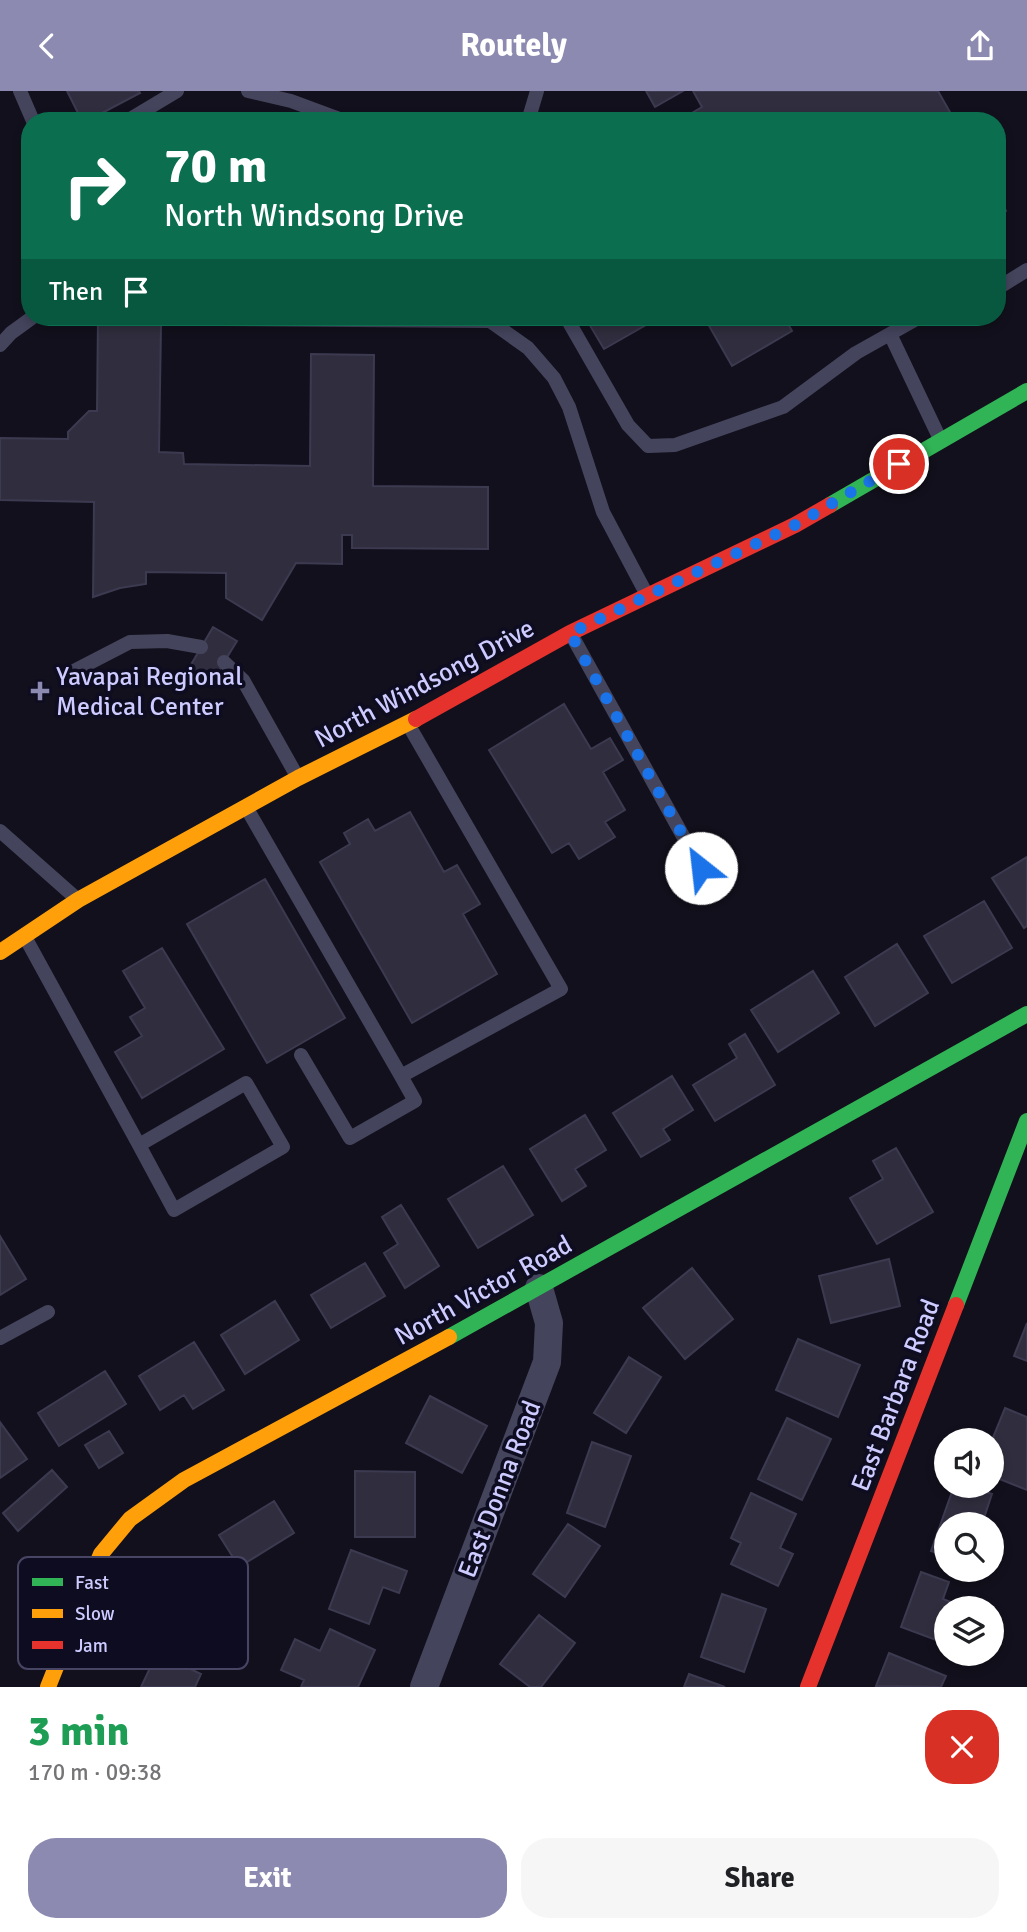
<!DOCTYPE html>
<meta charset="utf-8">
<style>
:root{--surface:#fff;--page:#f6f6f6;--text:#202124;--muted:#757577;--accent:#8c8ab0}
body{margin:0;font-family:Signika,sans-serif;background:var(--page);color:var(--text);height:100vh;display:flex;flex-direction:column;font-size:26px;white-space:nowrap}
*{box-sizing:border-box;margin:0}
p{font-size:23px;color:var(--muted)}
.icon{flex:none;width:38px;height:38px;fill:none;stroke:currentColor;stroke-width:2;stroke-linecap:round;stroke-linejoin:round}
.map{position:relative;height:1596px;overflow:hidden}
.sheet{display:flex;flex-direction:column;background:var(--surface);flex:1}
.sheet>*{flex:none}
.guide{position:absolute;left:21px;top:21px;width:985px;height:214px;border-radius:28px;box-shadow:0 4px 10px #0003;background:#0b6e4f;color:#fff;overflow:hidden}
.tools{position:absolute;left:934px;top:1337px;display:grid;gap:14px}
.tools a{display:grid;place-items:center;width:70px;height:70px;border-radius:50%;background:var(--surface);box-shadow:0 4px 10px #0003;font-size:35px}
.pin{position:absolute;display:grid;place-items:center;width:60px;height:60px;color:#fff;margin:-30px;border:4px solid #fff;border-radius:50%;box-shadow:0 2px 7px #0007}
.me{position:absolute;width:77px;margin:-38px;rotate:331deg;stroke-linejoin:round;filter:drop-shadow(0 0 5px #0008)}
.turn{display:flex;align-items:center;gap:24px;height:147px;padding:0 28px;font-size:32px}
.turn .icon{width:91px;height:91px;stroke-width:2.5}
.turn b{display:block;font-size:49px;line-height:60px}
.then{display:flex;align-items:center;height:66px;padding:0 28px;background:#0003;gap:14px;font-size:26px}
.round{display:grid;place-items:center;flex:none;width:74px;height:74px;border-radius:28px;background:var(--page)}
.summary{display:flex;align-items:center;justify-content:space-between;height:119px;padding:0 28px}
h1{font-size:42px;font-weight:700;line-height:52px;color:#1e9e55}
.cta{display:flex;gap:14px;margin-top:auto;padding:14px 28px}
.cta a{flex:1;height:80px;border-radius:28px;background:var(--accent);color:#fff;font-size:28px;font-weight:700;line-height:80px;text-align:center}
.cta a+a{background:var(--page);color:var(--text)}
header{display:flex;justify-content:space-between;align-items:center;height:91px;padding:0 28px;background:var(--accent);color:#fff;font-size:32px;font-weight:700}
.map>svg:first-child{display:block}
.building{fill:#302e3e;stroke:#3c3a50;stroke-width:2}
.lines{fill:none;stroke-linecap:round;stroke-linejoin:round}
.lane{stroke:#44455d;stroke-width:14}
.street{stroke:#44455d;stroke-width:28}
.fast{stroke:#30b455;stroke-width:16}
.slow{stroke:#ff9f0a;stroke-width:16}
.jam{stroke:#e5322d;stroke-width:16}
.route{stroke:#1a73e8;stroke-width:12;stroke-dasharray:0 21.6}
.poi-dot{fill:#8c8ab0;stroke:#0e0c20;stroke-width:2.5}
.labels{text-anchor:middle;stroke-width:7;stroke-linejoin:round;paint-order:stroke}
.poi-label{font-size:26px;fill:#cdcbff;stroke:#0e0c20;text-anchor:start}
.street-label{font-size:26px;fill:#cdcbff;stroke:#0e0c20}
.key{fill:#0e0c20;stroke:#474563;stroke-width:2}
.key-label{font-size:19px;fill:#cdcbff}
</style>
<header><svg class="icon" aria-label="back" viewBox="0 0 24 24"><path d="M15 5l-7 7 7 7"/></svg>Routely<svg class="icon" aria-label="share" viewBox="0 0 24 24"><path d="M12 15V3M7 8l5-5 5 5M5 13v7h14v-7"/></svg></header>
<div class="map">
<svg width="1027" height="1596" viewBox="0 0 1027 1596">
<rect width="100%" height="100%" fill="#12101c"/>
<path class="building" d="M67,0H139L140,2L87,30H82Z
M646,0H683L655,16Z
M693,0H938L955,30H678L702,16Z
M998,104L1006,120L998,125Z
M98,226H147V234H161L159,361L183,362L184,373L310,375L311,263L374,264L373,395L488,396V458L352,457V444H342V473L296,472L262,529L226,507V482L146,481V493L120,497L93,506L94,411L0,409V347L68,348V341L89,320H97Z
M585,226H660L604,258Z
M704,226H784L792,240L732,275Z
M213,536L237,550L212,591L189,577Z
M564,613L591,658L610,647L623,669L603,681L625,719L605,731L615,746L579,768L569,752L552,762L489,659Z
M410,721L444,781L457,774L480,813L463,823L497,883L412,932L320,771L350,753L344,742L368,728L375,740Z
M1027,766V835L1024,837L992,787Z
M265,788L345,927L267,972L187,833Z
M984,810L1012,857L952,892L924,845Z
M897,853L928,902L875,935L845,886Z
M162,857L224,958L142,1007L115,961L142,945L130,926L145,917L123,880Z
M813,880L839,922L778,961L751,919Z
M745,943L775,994L715,1030L693,994L737,967L729,953Z
M672,985L693,1019L663,1038L670,1049L641,1066L613,1022Z
M585,1024L606,1059L575,1078L586,1095L562,1110L530,1058Z
M896,1057L933,1121L877,1153L850,1107L883,1088L873,1070Z
M503,1075L533,1124L478,1157L448,1108Z
M401,1114L439,1175L405,1197L384,1162L398,1153L382,1126Z
M0,1145L26,1188L0,1204Z
M889,1168L900,1215L831,1232L819,1185Z
M365,1172L385,1205L331,1237L311,1204Z
M692,1177L733,1228L685,1268L643,1217Z
M275,1210L299,1249L245,1283L221,1244Z
M1027,1232V1270L1014,1265Z
M798,1248L860,1274L838,1326L776,1299Z
M194,1251L224,1299L193,1318L184,1304L160,1319L139,1285Z
M629,1266L661,1286L626,1342L594,1322Z
M105,1280L126,1313L59,1355L38,1322Z
M430,1305L487,1335L462,1382L406,1352Z
M1005,1317L1027,1326V1399L992,1385V1349H972L975,1342L992,1349Z
M787,1327L831,1348L802,1409L758,1388Z
M0,1331L27,1368L0,1387Z
M109,1340L123,1362L99,1377L85,1354Z
M592,1351L631,1365L605,1436L567,1422Z
M52,1379L67,1396L18,1440L3,1422Z
M355,1380L415,1381V1446H355Z
M954,1395H968L992,1403L982,1433H947V1465L931,1460Z
M751,1402L796,1423L780,1457L793,1463L778,1495L731,1473L741,1452L731,1447Z
M274,1410L294,1442L239,1476L219,1444Z
M568,1433L600,1455L565,1506L533,1483Z
M351,1459L407,1480L399,1502L383,1496L369,1533L329,1518Z
M921,1481L949,1491L943,1508L966,1517H947V1553L901,1536Z
M722,1503L766,1518L744,1581L701,1566Z
M539,1524L575,1552L541,1596H530L500,1573Z
M330,1538L375,1559L358,1596H301L304,1589L281,1579L295,1548L320,1560Z
M157,1562L201,1583L195,1596H141Z
M889,1562L946,1585L941,1596L876,1595Z
M689,1583L725,1596H684Z"/>
<g class="lines">
<path class="lane" d="M20,0L33,30
M248,0L291,10L345,30
M127,30L177,0
M528,30L537,0
M998,197L1027,179
M221,226L222,228L490,230
M488,226L490,230L528,257L554,287L569,316L603,421L647,504
M566,226L628,334L648,355L675,354L783,316L856,262L920,226
M890,243L940,348
M0,254L11,242L33,226
M571,543L714,801
M224,571L243,589L298,687
M72,581L130,551L167,550L201,556
M246,716L401,985L561,898L408,633
M0,740L77,808
M25,846L139,1054L246,992L283,1056L174,1119L139,1054
M301,964L350,1047L415,1010L401,985
M0,1247L48,1221"/>
<path class="street" d="M424,1596L547,1271L549,1232L539,1197"/>
<path class="fast" d="M830,414L1027,300
M956,1214L1027,1030
M449,1246L1027,923"/>
<path class="slow" d="M0,861L78,809L298,687L416,628
M48,1596L101,1463L130,1428L184,1389L449,1246"/>
<path class="jam" d="M416,628L570,542L795,434L830,414
M808,1596L956,1214"/>
</g>
<g class="lines">
<path class="route" d="M701,777L570,542L795,434L899,373"/>
</g>
<path class="poi-dot" d="M36.5 589.5h7v7h7v7h-7v7h-7v-7h-7v-7h7z"/>
<g class="labels">
<g class="poi-label">
<text x="56" y="594">Yavapai Regional<tspan x="56" dy="30">Medical Center</tspan></text>
</g>
<g class="street-label">
<text transform="translate(424 592) rotate(-28)" y="9">North Windsong Drive</text>
<text transform="translate(483 1199) rotate(-29)" y="9">North Victor Road</text>
<text transform="translate(895 1304) rotate(-69)" y="9">East Barbara Road</text>
<text transform="translate(499 1398) rotate(-69)" y="9">East Donna Road</text>
</g>
</g>
<rect x="18" y="1466" width="230" height="112" rx="10" class="key"/>
<rect x="32" y="1487" width="31" height="8" fill="#30b455"/>
<rect x="32" y="1518" width="31" height="9" fill="#ff9f0a"/>
<rect x="32" y="1550" width="31" height="8" fill="#e5322d"/>
<g class="key-label">
<text x="75" y="1498">Fast</text>
<text x="75" y="1529">Slow</text>
<text x="75" y="1561">Jam</text>
</g>
</svg>
<div class="tools">
<a><svg class="icon" aria-label="sound" viewBox="0 0 24 24"><path d="M4 9h4l5-4v14l-5-4H4zM17 9q2 3 0 6"/></svg></a>
<a><svg class="icon" aria-label="search" viewBox="0 0 24 24"><circle cx="10" cy="10" r="6"/><path d="M15 15l6 6"/></svg></a>
<a><svg class="icon" aria-label="layers" viewBox="0 0 24 24"><path d="M12 4l9 5-9 5-9-5zM3 14l9 5 9-5"/></svg></a>
</div>
<div class="pin" style="left:899px;top:373px;background:#d93025"><svg class="icon" aria-label="arrive" viewBox="0 0 24 24"><path d="M6 21V4h12l-3 4 3 4H6"/></svg></div>
<svg class="me" style="left:701px;top:777px" viewBox="-20 -20 40 40"><circle r="19" fill="#fff"/><path d="M0-13L10 11 0 6-10 11z" fill="#1a73e8"/></svg>
<div class="guide">
<div class="turn"><svg class="icon" aria-label="right" viewBox="0 0 24 24"><path d="M7 20v-9h11M14 6l5 5-5 5"/></svg><div><b>70 m</b>North Windsong Drive</div></div>
<div class="then">Then<svg class="icon" aria-label="arrive" viewBox="0 0 24 24"><path d="M6 21V4h12l-3 4 3 4H6"/></svg></div>
</div>
</div>
<section class="sheet">
<div class="summary"><div><h1>3 min</h1><p>170 m · 09:38</p></div><a class="round" style="background:#d93025;color:#fff"><svg class="icon" aria-label="close" viewBox="0 0 24 24"><path d="M6 6l12 12M18 6L6 18"/></svg></a></div>
<div class="cta"><a>Exit</a><a>Share</a></div>
</section>
